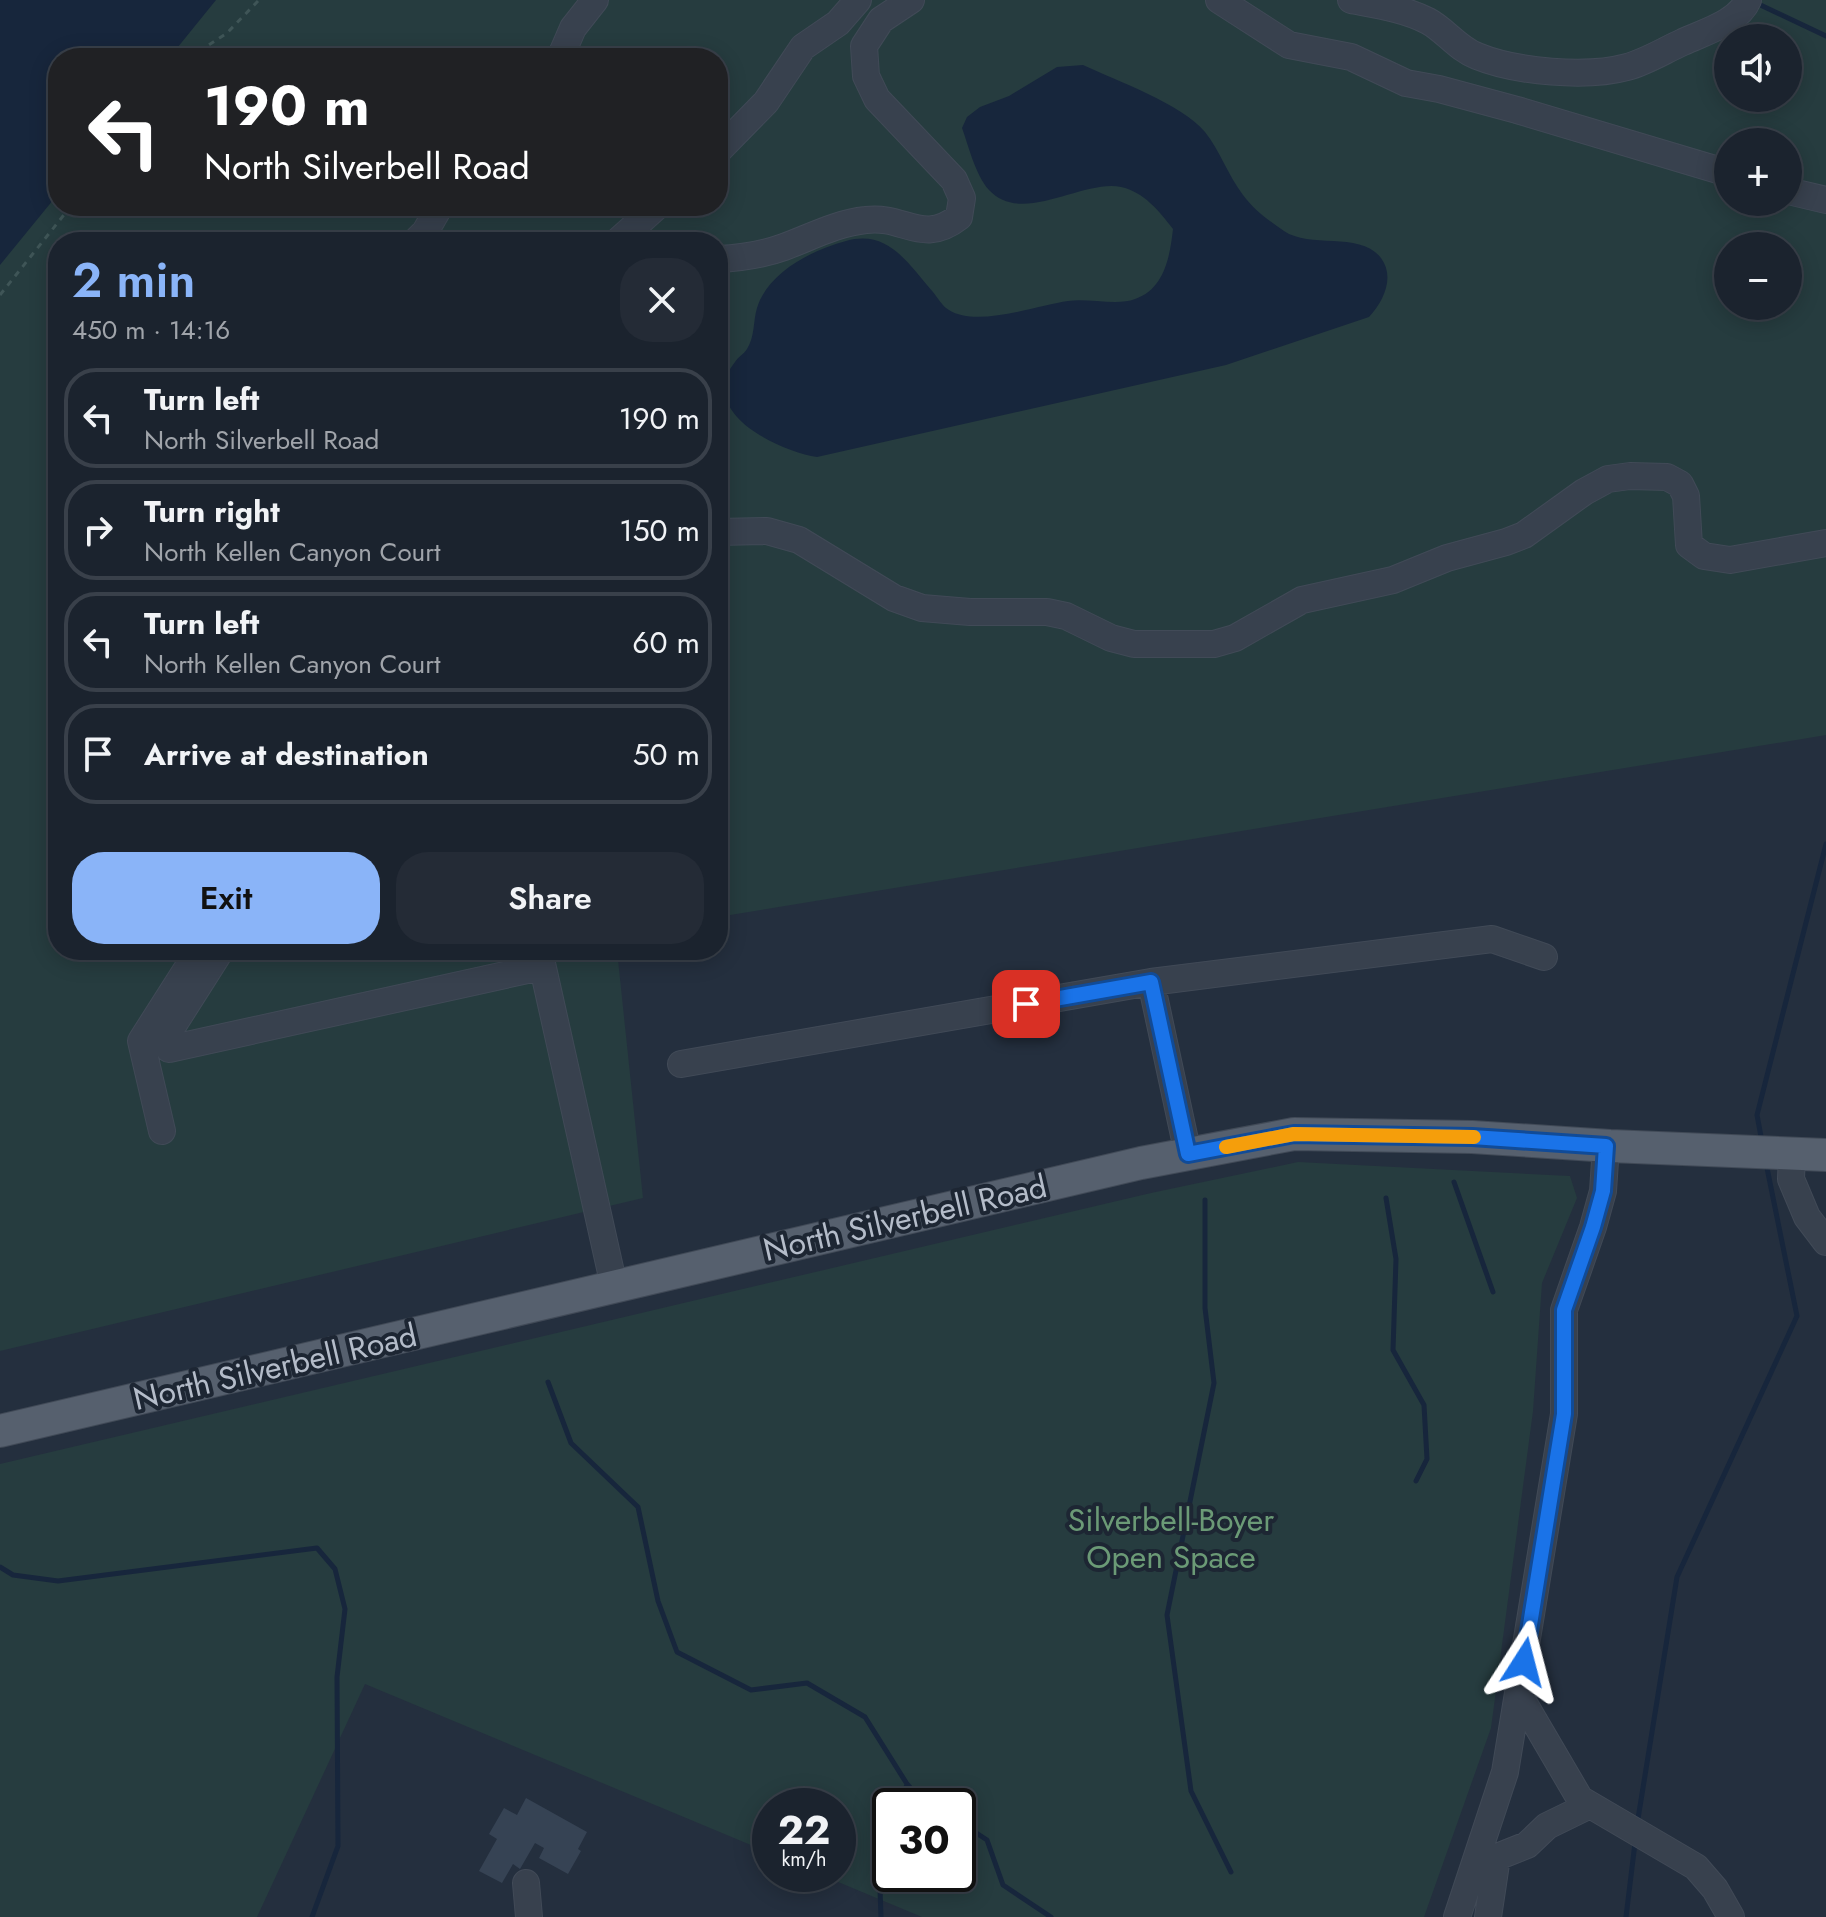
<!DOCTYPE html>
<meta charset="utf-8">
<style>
:root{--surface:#1b232e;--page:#242b36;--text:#f1f3f6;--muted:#a0a4aa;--line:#39404a;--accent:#8ab4f8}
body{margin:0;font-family:Jost,sans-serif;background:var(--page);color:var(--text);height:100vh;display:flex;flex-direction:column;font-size:30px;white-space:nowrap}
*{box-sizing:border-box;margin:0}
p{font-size:26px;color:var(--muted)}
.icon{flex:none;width:44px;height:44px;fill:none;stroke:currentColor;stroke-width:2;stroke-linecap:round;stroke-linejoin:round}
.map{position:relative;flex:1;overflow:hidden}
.side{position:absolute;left:48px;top:232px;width:680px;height:728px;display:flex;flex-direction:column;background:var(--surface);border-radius:32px;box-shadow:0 4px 20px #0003,0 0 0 2px var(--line)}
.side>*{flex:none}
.hud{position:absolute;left:48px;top:48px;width:680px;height:168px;border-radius:32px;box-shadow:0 4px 20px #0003,0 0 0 2px var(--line);background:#202124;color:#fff;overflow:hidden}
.fabs{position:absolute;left:1714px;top:24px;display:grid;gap:16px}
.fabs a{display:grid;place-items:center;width:88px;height:88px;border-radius:50%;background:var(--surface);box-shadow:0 4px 20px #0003,0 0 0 2px var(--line);font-size:40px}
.speed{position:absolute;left:752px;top:1788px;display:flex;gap:16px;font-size:40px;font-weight:700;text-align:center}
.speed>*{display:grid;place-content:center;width:104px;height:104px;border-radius:50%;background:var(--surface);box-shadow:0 4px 20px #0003,0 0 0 2px var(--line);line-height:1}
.speed small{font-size:20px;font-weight:400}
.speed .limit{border:4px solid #111;border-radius:12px;background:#fff;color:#111}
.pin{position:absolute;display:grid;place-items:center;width:68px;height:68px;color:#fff;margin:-34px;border-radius:16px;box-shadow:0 4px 12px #0006}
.me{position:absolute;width:88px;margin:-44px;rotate:9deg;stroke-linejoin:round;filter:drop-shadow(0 0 6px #0008)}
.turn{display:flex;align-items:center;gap:28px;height:168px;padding:0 24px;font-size:36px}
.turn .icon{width:104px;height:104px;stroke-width:2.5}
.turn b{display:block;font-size:56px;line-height:68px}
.round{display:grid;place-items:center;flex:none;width:84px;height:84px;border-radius:32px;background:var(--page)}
.headline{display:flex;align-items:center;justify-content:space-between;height:136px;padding:0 24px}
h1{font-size:48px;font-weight:600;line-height:60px;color:var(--accent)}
.button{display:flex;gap:16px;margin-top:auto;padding:16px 24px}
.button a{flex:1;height:92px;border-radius:32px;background:var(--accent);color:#111;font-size:32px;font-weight:600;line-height:92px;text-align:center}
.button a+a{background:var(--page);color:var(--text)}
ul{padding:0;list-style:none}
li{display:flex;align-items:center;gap:24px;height:100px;margin:0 16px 12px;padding:0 8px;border:4px solid var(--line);border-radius:32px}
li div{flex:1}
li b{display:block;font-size:30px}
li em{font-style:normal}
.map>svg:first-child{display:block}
.green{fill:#263c3f;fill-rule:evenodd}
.water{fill:#17263c}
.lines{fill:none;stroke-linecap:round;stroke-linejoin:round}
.stream{stroke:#17263c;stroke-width:5}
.building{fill:#364354}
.minor-casing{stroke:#414a57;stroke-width:28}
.major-casing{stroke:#414a57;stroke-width:34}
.path{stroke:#3f5557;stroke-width:3;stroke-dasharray:6 6;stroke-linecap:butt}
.minor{stroke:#38414e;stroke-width:26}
.major{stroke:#56606e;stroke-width:32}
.route-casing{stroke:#114b97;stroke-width:20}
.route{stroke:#1a73e8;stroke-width:14}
.slow{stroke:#f59e0b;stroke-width:14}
.labels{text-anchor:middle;stroke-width:8;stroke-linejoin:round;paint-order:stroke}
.street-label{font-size:32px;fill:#b4bcc9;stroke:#1d2633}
.park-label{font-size:32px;fill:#6b9a76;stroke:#1d2633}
</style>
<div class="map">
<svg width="1826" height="1917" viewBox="0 0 1826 1917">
<rect width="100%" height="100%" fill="#242f3e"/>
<path class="green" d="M0,0H1826V735L718,917V242H58V950H617L643,1198L0,1351ZM1728,38H1788V98H1728ZM58,58H718V206H58ZM1728,142H1788V202H1728ZM1728,246H1788V306H1728Z
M1298,1162L1570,1176L1577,1198L1542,1283L1533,1411L1491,1728L1424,1917H922L819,1874H838V1806H770V1853L365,1684L257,1917H0V1464L1151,1193ZM890,1806H958V1874H890Z"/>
<path class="water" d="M0,0H216L169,58H58V194L0,265Z
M1083,65C1117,81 1182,104 1205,132C1220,151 1228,175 1243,195C1254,210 1268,220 1284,231C1310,249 1361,231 1381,258C1395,277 1384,301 1369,317L1226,365L817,457C779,451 695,412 735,362C738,357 744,354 747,349C755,336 753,321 757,308C768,272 812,250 846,241C889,229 908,264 933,292C937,297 943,307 949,310C977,328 1038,305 1068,301C1088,298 1118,306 1135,299C1165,289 1170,255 1173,229C1159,211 1144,192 1121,187C1083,179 1022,226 989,190C975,174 969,147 962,128L967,117L980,107L1009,96L1057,67Z"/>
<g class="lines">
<path class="stream" d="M1754,2L1826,36
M1762,1142L1757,1115L1826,844
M1454,1182L1493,1292
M1386,1198L1396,1259L1393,1350L1424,1405L1427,1459L1416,1481
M1205,1200V1308L1214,1383L1167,1615L1191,1791L1231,1872
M548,1382L571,1443L638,1507L658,1601L677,1652L751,1690L807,1683L865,1717L907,1784L926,1806
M0,1567L13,1575L58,1581L317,1548L335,1569L345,1609L337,1677L338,1846L312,1917
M899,1806L907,1784
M958,1821L987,1840L1003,1885L1051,1917
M1637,1825L1677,1577L1797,1316L1766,1163
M881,1917L879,1861L890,1831
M1626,1917L1635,1843"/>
</g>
<path class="building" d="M526,1798L587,1832L578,1849L581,1851L568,1874L539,1858L544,1848L535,1843L520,1869L513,1864L502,1883L479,1871L497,1839L489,1834L504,1808L517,1815Z"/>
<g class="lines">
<defs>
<path id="minor" d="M1219,0L1289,45L1351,57L1406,83L1439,89L1517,110L1728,173
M1351,0C1377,5 1405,9 1428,21C1445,30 1458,49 1477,56C1516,72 1587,78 1627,67C1646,62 1665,50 1683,42C1704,32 1738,23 1748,0
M560,58L573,28L595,0
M718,151L766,102L803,47L838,23L858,0
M1788,191L1826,200
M415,242L425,232L440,206
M617,242L657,206
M718,259C741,258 762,255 784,247C811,237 837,223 866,220C905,215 922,246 959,217L962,198L954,180L877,99L866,76L864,46L881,20L911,0
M718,532L767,531L799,540L894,598L922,608L970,612H1047L1066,616L1111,638L1134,644H1214L1235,638L1302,600L1393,580L1447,558L1506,542L1524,535L1584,492L1608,479L1630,476L1667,477L1680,484L1686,496L1689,545L1704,556L1730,560L1826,543
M221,950L167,1035L169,1049L541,967
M539,950L614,1286
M1151,982L1188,1154
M681,1064L1151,982L1492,939L1544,957
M162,1131L141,1041L199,950
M1792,1154L1791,1179L1807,1217L1826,1242
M1518,1693L1580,1799L1696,1867L1715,1889L1731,1917
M526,1883L529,1917
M1457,1917L1505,1772L1564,1414V1310L1593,1227L1603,1191L1606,1146
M1488,1917L1497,1857L1527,1845L1547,1826L1590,1805"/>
<path id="major" d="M0,1431L1141,1163L1294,1134L1472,1137L1610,1146L1826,1155"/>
</defs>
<use href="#minor" class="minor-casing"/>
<use href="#major" class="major-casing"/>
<path class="path" d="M189,58L227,33L259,0
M0,295L71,206"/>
<use href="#minor" class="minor"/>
<use href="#major" class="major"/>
</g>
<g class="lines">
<defs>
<path id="route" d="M1026,1004L1151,982L1188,1154L1294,1134L1472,1137L1606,1146L1603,1191L1593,1227L1564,1310V1414L1524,1662"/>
</defs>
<use href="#route" class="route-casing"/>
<use href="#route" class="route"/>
<path class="slow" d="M1226,1147L1294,1134L1474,1137"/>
</g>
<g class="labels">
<g class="street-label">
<text transform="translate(905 1218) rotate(-13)" y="11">North Silverbell Road</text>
<text transform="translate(275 1367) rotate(-13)" y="11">North Silverbell Road</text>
</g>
<g class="park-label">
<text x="1171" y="1531">Silverbell-Boyer<tspan x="1171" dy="37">Open Space</tspan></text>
</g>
</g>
</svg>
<div class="fabs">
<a><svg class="icon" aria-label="sound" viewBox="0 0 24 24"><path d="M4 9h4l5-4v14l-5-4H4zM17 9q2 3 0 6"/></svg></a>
<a>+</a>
<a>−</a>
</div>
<div class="speed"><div>22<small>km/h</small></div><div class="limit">30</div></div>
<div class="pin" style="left:1026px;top:1004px;background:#d93025"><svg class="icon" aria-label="arrive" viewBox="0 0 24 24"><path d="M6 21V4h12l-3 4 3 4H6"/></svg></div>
<svg class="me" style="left:1524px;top:1662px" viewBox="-20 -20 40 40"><path d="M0-17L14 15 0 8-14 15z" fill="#1a73e8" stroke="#fff" stroke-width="4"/></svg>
<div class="hud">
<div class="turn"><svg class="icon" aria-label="left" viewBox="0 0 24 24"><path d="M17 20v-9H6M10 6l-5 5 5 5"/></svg><div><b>190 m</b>North Silverbell Road</div></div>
</div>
<section class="side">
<div class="headline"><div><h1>2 min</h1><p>450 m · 14:16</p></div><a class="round"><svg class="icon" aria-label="close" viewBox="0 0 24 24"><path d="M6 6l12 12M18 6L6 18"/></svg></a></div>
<ul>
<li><svg class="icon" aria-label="left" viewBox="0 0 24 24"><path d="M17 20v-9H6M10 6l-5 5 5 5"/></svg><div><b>Turn left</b><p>North Silverbell Road</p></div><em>190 m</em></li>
<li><svg class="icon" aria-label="right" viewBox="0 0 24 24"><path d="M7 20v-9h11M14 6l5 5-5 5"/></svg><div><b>Turn right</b><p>North Kellen Canyon Court</p></div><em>150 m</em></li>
<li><svg class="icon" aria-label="left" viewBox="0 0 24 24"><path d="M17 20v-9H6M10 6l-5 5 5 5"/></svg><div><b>Turn left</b><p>North Kellen Canyon Court</p></div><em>60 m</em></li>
<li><svg class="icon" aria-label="arrive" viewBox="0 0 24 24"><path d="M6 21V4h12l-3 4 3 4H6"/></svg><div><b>Arrive at destination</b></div><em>50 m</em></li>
</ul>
<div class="button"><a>Exit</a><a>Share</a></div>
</section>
</div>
